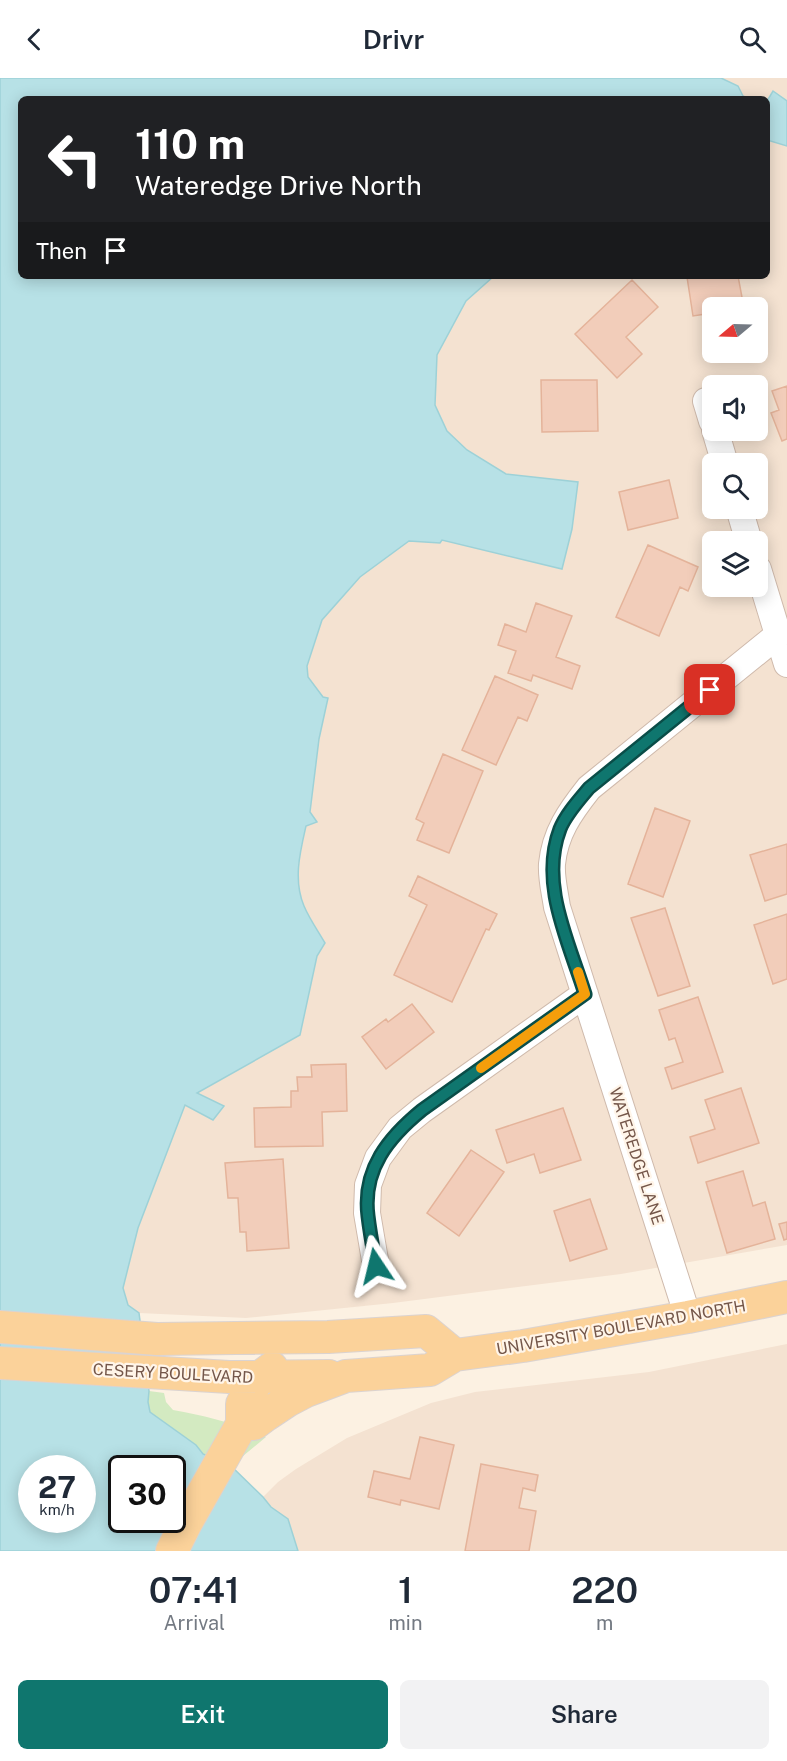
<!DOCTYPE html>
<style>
:root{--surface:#fff;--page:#f2f2f3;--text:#1f2937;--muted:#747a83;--accent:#0f766e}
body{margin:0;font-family:"Public Sans",sans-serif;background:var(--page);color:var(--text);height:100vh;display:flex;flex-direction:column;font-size:22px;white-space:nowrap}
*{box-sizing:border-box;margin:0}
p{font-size:20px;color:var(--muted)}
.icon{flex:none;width:33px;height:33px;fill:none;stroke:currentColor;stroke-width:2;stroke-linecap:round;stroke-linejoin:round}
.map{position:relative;height:1473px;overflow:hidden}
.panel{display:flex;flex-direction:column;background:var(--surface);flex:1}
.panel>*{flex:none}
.hud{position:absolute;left:18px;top:18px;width:752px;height:183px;border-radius:9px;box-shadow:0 3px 15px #0003;background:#202124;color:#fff;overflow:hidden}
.needle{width:39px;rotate:251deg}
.fabs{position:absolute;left:702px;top:219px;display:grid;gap:12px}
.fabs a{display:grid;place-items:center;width:66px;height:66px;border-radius:9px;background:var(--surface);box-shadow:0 3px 15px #0003;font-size:30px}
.speed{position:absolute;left:18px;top:1377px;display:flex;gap:12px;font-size:30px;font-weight:700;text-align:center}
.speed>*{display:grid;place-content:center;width:78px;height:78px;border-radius:50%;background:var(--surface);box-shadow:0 3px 15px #0003;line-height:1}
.speed small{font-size:15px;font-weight:400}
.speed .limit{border:3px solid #111;border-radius:9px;background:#fff;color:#111}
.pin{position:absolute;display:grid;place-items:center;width:51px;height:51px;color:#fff;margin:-26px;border-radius:12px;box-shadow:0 3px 9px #0006}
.me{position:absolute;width:66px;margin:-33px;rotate:350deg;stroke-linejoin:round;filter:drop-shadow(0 0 4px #0008)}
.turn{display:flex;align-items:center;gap:21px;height:126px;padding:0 18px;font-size:27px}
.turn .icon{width:78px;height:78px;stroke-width:2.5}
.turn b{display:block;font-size:42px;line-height:51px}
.then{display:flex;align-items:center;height:57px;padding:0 18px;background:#0003;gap:12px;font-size:22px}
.eta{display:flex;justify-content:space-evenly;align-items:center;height:102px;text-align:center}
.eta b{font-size:36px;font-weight:600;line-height:42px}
.primary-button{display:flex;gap:12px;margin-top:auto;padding:12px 18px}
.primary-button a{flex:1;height:69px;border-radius:9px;background:var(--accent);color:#fff;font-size:24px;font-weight:600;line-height:69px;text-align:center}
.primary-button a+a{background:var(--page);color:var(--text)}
header{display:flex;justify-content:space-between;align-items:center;height:78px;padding:0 18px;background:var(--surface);font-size:27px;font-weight:600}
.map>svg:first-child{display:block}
.residential{fill:#f4e2d1;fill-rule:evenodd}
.green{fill:#d3eac1}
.water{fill:#b7e1e6;stroke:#9dd1d7;stroke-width:1.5;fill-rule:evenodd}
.building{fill:#f2cdba;stroke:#e4b39a;stroke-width:1.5}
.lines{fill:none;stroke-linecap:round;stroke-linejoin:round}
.minor-casing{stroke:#cfbaac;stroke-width:28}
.major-casing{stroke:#dbd3d0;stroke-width:34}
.minor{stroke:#fff;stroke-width:26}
.major{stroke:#fbd29a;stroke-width:32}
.route-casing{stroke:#0a4d48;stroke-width:15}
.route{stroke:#0f766e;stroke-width:10}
.slow{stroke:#f59e0b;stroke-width:10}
.labels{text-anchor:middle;stroke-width:4.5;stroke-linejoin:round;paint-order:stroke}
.street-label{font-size:16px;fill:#745649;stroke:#fff5e9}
</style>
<header><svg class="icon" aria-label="back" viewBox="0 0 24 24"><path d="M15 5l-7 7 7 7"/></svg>Drivr<svg class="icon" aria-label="search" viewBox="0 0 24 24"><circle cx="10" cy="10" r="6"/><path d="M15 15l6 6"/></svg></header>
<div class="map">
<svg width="787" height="1473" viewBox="0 0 787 1473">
<rect width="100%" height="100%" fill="#fcf1e2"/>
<path class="residential" d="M721,0H787V23L774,14L767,23L766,21H749L743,18L738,8Z
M767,62L787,68V1167L621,1196L393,1225L246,1240L139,1235L128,1227L123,1210L138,1150L185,1026L213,1041L224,1028L196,1015L317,878L325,865L303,827L298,805V782L306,748L317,744L310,734L319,661L327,621L323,619L308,599L307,588L322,542L360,499L409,463L442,462L562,491L578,404L506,396L467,372L447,353L435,327L437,277L466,223L494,198H766ZM712,230H758V274H712ZM712,308H758V352H712ZM712,386H758V430H712ZM712,464H758V508H712Z
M787,1266V1473H298L288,1441L271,1429L263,1419L278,1404L296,1391L347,1360L431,1325L475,1314L649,1294Z"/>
<path class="green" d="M149,1313L164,1315L166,1324L173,1332C206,1338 235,1345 266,1359L231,1388L203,1376L196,1367L150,1334L148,1324Z"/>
<path class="water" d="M0,0H721L738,8L743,18L749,21H21V198H494L466,223L437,277L435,327L447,353L467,372L506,396L578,404L572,451L562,491L442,462L440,465L409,463L360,499L322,542L307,588L308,599L323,619L328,620L319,661L310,734L317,744L306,748C300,774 293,802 304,828C309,840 318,853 325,865L317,878L300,957L197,1015L224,1028L213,1042L185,1027L138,1150L123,1210L128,1227L139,1235L149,1313L148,1324L150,1334L196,1367L203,1376L231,1388L263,1419L271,1429L288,1441L298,1473H0ZM32,1390H82V1442H32ZM122,1390H172V1442H122Z
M773,13L787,23V68L767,62V23Z"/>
<path class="building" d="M691,198H738L744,230H712V235L693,238L687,199Z
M632,202L658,229L626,259L642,276L617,300L575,256Z
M541,302H597L598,353L542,354Z
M787,308V361L782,363L771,335L779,332L772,313Z
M669,402L678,440L628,452L619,414Z
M648,467L698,489L688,513L680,509L659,558L616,539Z
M536,525L572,538L556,579L580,588L572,611L533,597L531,603L508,595L516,573L498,567L505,546L526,554Z
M495,598L538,617L527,643L518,639L496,687L462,672Z
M443,676L483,693L449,775L417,762L424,745L416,741Z
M655,730L690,743L663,819L628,806Z
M787,766V816L765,823L750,777Z
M418,798L497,836L489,852L486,851L452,924L394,897L427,827L409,818Z
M665,830L690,908L658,918L631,840Z
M787,836V901L773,906L754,847Z
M698,919L723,994L672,1011L665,990L683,984L675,960L669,962L659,932Z
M412,926L434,954L386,991L362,959L386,941L388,944Z
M346,986L347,1033L322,1034L323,1068L255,1069L254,1030L291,1029V1013H298L297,999H312L311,987Z
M741,1010L759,1065L698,1085L690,1059L715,1051L705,1022Z
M563,1030L581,1082L540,1095L534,1076L507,1085L496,1052Z
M471,1072L504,1094L459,1158L427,1135Z
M283,1081L289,1170L247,1173L246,1154H240L238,1120H228L225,1085Z
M743,1093L753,1128L765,1124L775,1161L727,1175L706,1104Z
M590,1121L607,1171L570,1183L554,1133Z
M787,1144V1161L784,1162L779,1146Z
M420,1359L454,1367L439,1431L401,1422L400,1427L368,1419L374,1393L410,1401Z
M481,1386L538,1397L535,1413L523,1410L519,1430L536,1433L529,1473H465Z"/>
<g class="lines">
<defs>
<path id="minor" d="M706,323L712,343
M715,352L725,386
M739,430L749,464
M758,491L787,586
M376,1188L367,1135L368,1107L378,1080L400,1050L422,1032L585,916
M688,1239L557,829C555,815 551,800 552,786C555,755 570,734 589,710L778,557"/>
<path id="major" d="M0,1249L157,1261L328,1259L426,1253L455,1277
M0,1285L229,1299L329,1298
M242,1346H254L266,1337L287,1323L306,1313L346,1298L430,1292L455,1277L523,1268L688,1239L787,1219
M172,1473L186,1445L242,1346V1326L260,1299L272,1290"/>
</defs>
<use href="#minor" class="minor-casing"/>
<use href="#major" class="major-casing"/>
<use href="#minor" class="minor"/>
<use href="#major" class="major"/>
</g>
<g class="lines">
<defs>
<path id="route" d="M376,1188C373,1171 370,1155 368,1138C362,1091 389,1059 422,1032L585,916C569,864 539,806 560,751C566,736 579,722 589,710L710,612"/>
</defs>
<use href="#route" class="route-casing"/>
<use href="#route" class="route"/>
<path class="slow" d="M481,990L585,916L578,894"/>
</g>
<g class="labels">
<g class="street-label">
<text transform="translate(637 1078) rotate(72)" y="6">WATEREDGE LANE</text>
<text transform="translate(621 1249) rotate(-10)" y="6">UNIVERSITY BOULEVARD NORTH</text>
<text transform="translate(173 1295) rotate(3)" y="6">CESERY BOULEVARD</text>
</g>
</g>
</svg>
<div class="fabs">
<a><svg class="needle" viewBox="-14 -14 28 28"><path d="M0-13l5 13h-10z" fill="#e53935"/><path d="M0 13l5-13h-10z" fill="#747a83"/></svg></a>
<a><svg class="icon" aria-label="sound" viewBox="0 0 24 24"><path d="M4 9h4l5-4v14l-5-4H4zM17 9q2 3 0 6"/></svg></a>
<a><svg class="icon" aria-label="search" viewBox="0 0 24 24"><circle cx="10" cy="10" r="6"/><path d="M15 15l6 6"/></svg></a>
<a><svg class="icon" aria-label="layers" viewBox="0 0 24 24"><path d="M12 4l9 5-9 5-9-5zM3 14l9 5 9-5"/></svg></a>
</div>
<div class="speed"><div>27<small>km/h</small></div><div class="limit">30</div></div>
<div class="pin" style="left:710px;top:612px;background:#d93025"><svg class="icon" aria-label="arrive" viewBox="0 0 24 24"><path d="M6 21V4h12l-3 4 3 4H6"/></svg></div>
<svg class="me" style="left:376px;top:1188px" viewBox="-20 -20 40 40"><path d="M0-17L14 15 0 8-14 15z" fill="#0f766e" stroke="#fff" stroke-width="4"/></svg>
<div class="hud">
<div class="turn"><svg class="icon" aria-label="left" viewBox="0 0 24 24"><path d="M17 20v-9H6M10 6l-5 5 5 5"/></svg><div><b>110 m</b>Wateredge Drive North</div></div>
<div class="then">Then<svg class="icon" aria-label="arrive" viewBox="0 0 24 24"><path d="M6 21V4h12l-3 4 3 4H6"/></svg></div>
</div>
</div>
<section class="panel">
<div class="eta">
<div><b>07:41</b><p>Arrival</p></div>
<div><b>1</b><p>min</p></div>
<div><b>220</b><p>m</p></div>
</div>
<div class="primary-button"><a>Exit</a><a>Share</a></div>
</section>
